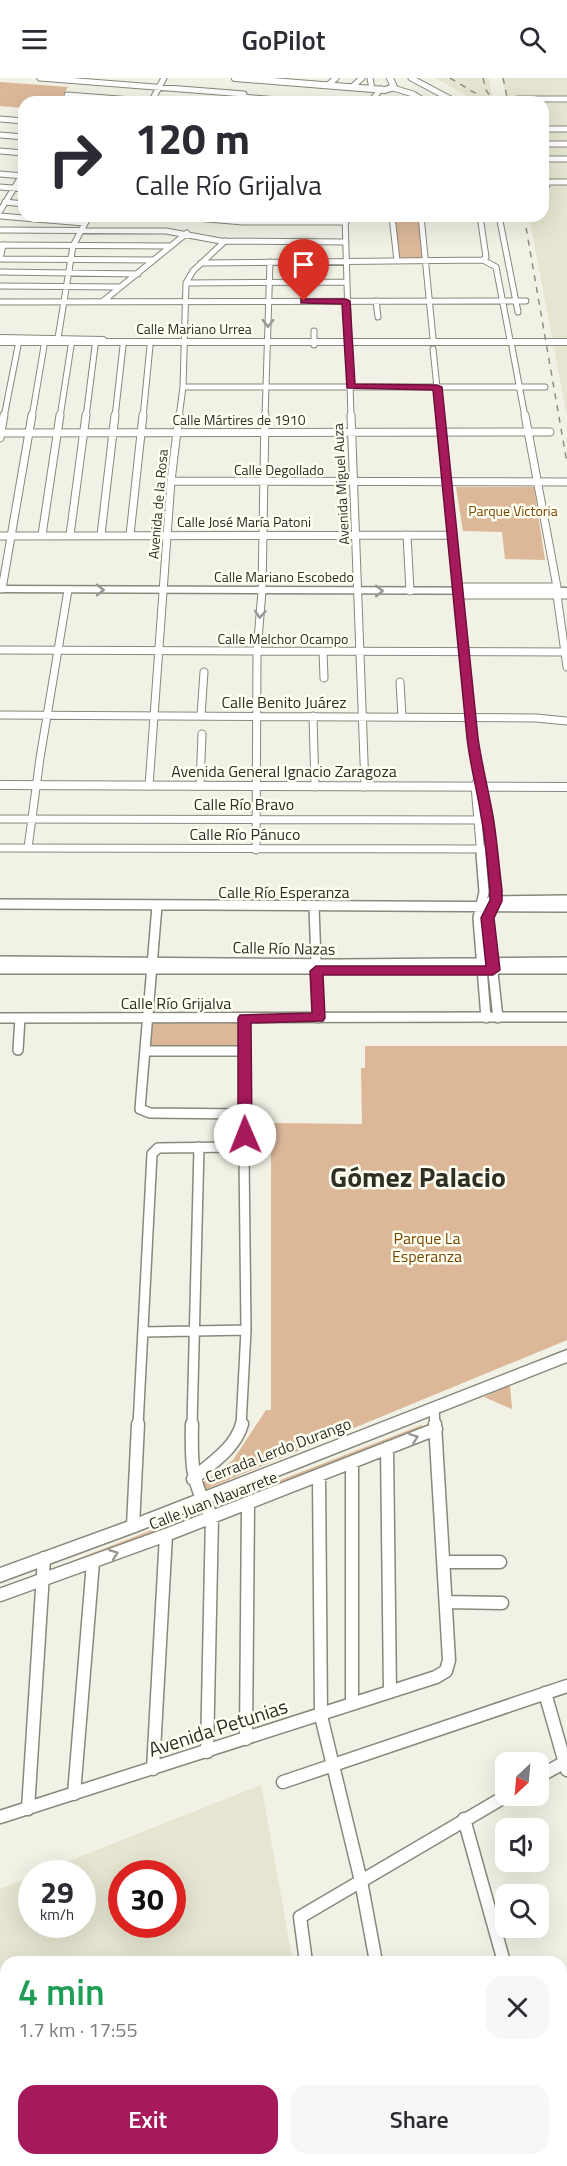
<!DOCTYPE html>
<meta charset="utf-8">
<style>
:root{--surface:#fff;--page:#f7f7f7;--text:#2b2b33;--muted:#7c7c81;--accent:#a6195b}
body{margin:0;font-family:"Titillium Web",sans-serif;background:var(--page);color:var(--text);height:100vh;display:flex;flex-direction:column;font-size:22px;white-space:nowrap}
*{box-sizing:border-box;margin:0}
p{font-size:20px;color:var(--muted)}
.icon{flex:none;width:33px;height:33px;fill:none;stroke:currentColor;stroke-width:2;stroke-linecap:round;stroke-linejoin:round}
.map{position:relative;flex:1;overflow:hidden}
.side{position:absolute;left:0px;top:1878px;width:567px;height:210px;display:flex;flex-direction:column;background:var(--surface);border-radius:18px 18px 0 0;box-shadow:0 6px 24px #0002}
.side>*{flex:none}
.guide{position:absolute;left:18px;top:18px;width:531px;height:126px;border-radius:18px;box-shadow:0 6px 24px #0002;background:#fff;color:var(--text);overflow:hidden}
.needle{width:39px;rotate:206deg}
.fabs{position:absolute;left:495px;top:1674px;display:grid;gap:12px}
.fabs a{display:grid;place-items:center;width:54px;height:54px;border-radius:12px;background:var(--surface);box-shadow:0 6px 24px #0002;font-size:30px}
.speed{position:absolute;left:18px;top:1782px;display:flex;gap:12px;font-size:30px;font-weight:700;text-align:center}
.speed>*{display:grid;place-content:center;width:78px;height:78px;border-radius:50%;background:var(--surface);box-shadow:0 6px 24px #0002;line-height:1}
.speed small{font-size:15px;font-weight:400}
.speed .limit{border:9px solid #d22;background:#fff;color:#111}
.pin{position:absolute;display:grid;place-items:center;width:51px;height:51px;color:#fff;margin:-62px -26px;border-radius:50% 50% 50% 0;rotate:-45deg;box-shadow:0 0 6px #0007}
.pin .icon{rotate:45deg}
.me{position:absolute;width:66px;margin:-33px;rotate:359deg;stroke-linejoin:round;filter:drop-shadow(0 0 4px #0008)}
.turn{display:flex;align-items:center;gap:21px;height:126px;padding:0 18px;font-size:27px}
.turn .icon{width:78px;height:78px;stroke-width:2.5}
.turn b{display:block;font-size:42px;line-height:51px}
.round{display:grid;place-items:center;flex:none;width:63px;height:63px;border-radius:18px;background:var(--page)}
.head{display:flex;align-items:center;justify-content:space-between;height:102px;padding:0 18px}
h1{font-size:36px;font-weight:600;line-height:45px;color:#1e9e55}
.primary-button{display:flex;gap:12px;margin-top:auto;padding:12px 18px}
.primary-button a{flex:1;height:69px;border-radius:18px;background:var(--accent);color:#fff;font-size:24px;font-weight:600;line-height:69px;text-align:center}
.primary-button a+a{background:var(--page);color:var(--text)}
header{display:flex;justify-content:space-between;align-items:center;height:78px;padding:0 18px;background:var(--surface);font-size:27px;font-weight:600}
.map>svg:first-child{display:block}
.built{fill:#e5e5d1;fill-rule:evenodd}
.green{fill:#dcb899}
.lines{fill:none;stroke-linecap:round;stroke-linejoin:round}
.minor-far3-casing{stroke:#88887d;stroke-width:7}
.minor-far2-casing{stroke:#88887d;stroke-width:9}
.minor-far1-casing{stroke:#88887d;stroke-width:12}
.minor-casing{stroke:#88887d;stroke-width:15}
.tertiary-far1-casing{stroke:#88887d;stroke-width:8}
.tertiary-casing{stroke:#88887d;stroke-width:10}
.secondary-casing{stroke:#88887d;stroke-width:3}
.primary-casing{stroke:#88887d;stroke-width:2}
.minor-far3{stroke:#fff;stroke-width:5}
.minor-far2{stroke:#fff;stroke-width:7}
.minor-far1{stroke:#fff;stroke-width:9}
.minor{stroke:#fff;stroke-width:12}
.tertiary-far1{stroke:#fff;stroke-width:6}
.tertiary{stroke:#fff;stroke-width:8}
.secondary{fill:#fff;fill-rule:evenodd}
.primary{fill:#fff;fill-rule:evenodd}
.rail-far1{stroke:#8e8e86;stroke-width:1.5;stroke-dasharray:6 6;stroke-linecap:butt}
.rail{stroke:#8e8e86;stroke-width:3;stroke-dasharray:14 14;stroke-linecap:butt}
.oneway{stroke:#979794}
.route{fill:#a6195b;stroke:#6c103b;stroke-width:1.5}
.labels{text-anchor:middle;stroke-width:5;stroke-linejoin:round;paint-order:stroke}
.far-street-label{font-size:14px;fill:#2f2f2a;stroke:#fffff2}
.far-park-label{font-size:14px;fill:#794602;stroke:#fffff2}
.street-label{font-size:16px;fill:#2f2f2a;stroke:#fffff2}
.park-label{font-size:16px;fill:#794602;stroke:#fffff2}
.near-street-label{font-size:20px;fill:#2f2f2a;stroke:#fffff2}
.town-label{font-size:28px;font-weight:bold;fill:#2f2f26;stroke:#fffff2}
</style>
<header><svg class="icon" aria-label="menu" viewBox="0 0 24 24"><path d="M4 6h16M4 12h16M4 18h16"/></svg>GoPilot<svg class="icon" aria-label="search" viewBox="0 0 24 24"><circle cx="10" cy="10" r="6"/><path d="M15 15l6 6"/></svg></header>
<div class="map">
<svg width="567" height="2088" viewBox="0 0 567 2088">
<rect width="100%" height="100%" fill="#f1f1e5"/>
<path class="built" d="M435,0H489L493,24H478Z
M503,0H567V338L529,138H543V24H507Z
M261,1707L293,1884H6V1902H0V1811L31,1799L32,1846H82V1796L39,1795ZM122,1796H172V1846H122Z"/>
<path class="green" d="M0,4L68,9L59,24H24V30L0,28Z
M395,138H418L423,180H399Z
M456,409H534L545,482L505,481L502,454L463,453Z
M147,943H240L238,972L145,971Z
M365,968H567V1262L204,1412L201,1407L203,1404L233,1382L266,1332H271V1045L362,1046L361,990H365Z
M510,1307L512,1331L484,1319Z
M422,1347L424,1354L0,1518V1511Z"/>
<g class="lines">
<defs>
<path id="minor-far3" d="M40,0L244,16
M370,0L372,11
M411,0L456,24
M328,7L336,0
M352,9L362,0
M393,10L413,16L426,24
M67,17L158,24
M242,19L303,24
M518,21H567
M151,24L164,0
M370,24L381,11
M0,41L24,43
M543,51H567
M0,57L24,59
M543,66H567
M0,73L24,75
M543,81H567
M543,89L547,107
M0,96L24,98
M546,104H567
M0,109L24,111
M5,124L24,126
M0,133L24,94
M0,138L84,145
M171,138L243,144H346
M345,138L351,339
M392,138L397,183
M421,138L433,260
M480,138L486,179L483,182
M499,138L518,234
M0,152L166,153L221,163L346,164
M0,167L171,168
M3,167L0,181L154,182
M483,182L496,189L510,262
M201,185L483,182
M0,194L138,196
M186,205L346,204
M0,208L120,209
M376,223L378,239
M0,224L526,223
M102,224L187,155
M314,253V267
M58,260L73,168L89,138
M512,269L525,339
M433,271L440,339
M183,309H545
M4,339L18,268
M32,339L44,268
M60,339L71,268
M86,339L95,268
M115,339L123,268
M143,339L150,268
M179,339L183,309L186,205L193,193L225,163
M265,339L270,184"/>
<path id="minor-far2" d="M351,337L365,709
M440,337L478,701L486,724L493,778
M0,355L550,354
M0,360L4,337
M171,403L567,404
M42,457L60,337
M70,457L86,337
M101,457L115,337
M130,457L143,337
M407,457L410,513
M0,458L452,457
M458,509H557L525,337
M2,511L32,337
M459,517H567
M557,517L567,589
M0,572L567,574
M323,573L324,600
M400,604L402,639
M0,637L536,640L567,643
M201,638L204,594
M313,638L315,709
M478,701L475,708L481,778
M149,708L171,403L179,337
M200,708L202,656
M0,741L488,742
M0,770L491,771
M28,770L40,680L68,512
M256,772L257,574L262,513L265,337"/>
<path id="minor-far1" d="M481,776L484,814L478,840L486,940
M492,776L496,816L487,840L498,940
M491,823L567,822
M0,826L567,829
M157,828L140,1031L150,1035L245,1036
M314,829L318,940
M0,883L344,886L567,884
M0,891H567
M0,940L567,939
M245,940V1057
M18,972L20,940
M145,973H245
M143,1254L246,1252
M434,1330L435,1348
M138,1348L152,1076L158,1070L233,1069L242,1072L244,1077L246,1252L241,1348
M192,1348L199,1069"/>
<path id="minor" d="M192,1346C191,1385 191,1405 212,1439L207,1674
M387,1370L390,1614
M352,1384V1626
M319,1397L321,1638L361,1803L376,1884
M193,1401C211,1385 235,1371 242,1346
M133,1448L138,1346
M444,1484H500
M0,1517L166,1457L436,1351
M446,1524L502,1525
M545,1615L567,1692
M246,1661L248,1425
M153,1691L166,1457
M538,1699L565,1684
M283,1704L567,1608
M74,1716L93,1484
M28,1731L44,1480
M0,1739L436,1599L446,1593L449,1582L435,1346
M464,1741L504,1884
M306,1884L300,1839L506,1718
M561,1939L567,1936
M561,1970L567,1968
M561,2009L567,2011
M357,2082V2088
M44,2088L45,2082"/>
<path id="tertiary-far1" d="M235,0L385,12L394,9L390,0
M0,260L103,262"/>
<path id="tertiary" d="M0,707L567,709"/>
<path id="secondary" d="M0,508L567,510V516L0,514Z
M567,1272V1284L138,1453L0,1504V1490L132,1442Z"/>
<path id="primary" d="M0,261H567V267H0Z
M567,2072V2088H504L506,2082H561V2073Z"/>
</defs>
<use href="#minor-far3" class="minor-far3-casing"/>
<use href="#minor-far2" class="minor-far2-casing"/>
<use href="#minor-far1" class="minor-far1-casing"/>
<use href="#minor" class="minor-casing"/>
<use href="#tertiary-far1" class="tertiary-far1-casing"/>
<use href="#tertiary" class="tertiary-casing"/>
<use href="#secondary" class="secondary-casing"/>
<use href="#primary" class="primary-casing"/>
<use href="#minor-far3" class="minor-far3"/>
<use href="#minor-far2" class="minor-far2"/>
<use href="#minor-far1" class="minor-far1"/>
<use href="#minor" class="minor"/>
<use href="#tertiary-far1" class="tertiary-far1"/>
<use href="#tertiary" class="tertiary"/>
<use href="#secondary" class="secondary"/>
<use href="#primary" class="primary"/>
<path class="rail-far1" d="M450,0L490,24
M483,0L486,12L494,24
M503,0L508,24
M524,138L567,385"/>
<path class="rail" d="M0,1941L6,1942
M561,1959L567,1956"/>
</g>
<defs><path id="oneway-chevron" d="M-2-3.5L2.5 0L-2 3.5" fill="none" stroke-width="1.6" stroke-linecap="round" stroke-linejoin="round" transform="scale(1.5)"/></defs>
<g class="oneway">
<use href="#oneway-chevron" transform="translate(268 245) rotate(91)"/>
<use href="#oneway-chevron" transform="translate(100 512)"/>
<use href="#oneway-chevron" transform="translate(379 513)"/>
<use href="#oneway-chevron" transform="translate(260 536) rotate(94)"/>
<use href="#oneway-chevron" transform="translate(414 1360) rotate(-21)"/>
<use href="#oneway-chevron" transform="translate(114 1476) rotate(-20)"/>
</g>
<path class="route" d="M301,221H346L350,223L355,306L437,307L442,309L478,660C482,687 488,711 493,738C497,762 499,788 502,812V823L494,840L500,892L493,897H323L325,940L323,943L251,945L252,1057L245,1062L238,1057V940L240,937L312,935L310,893L316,888H486L481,840L490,822V812C487,788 486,762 481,738C477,711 470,687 467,660L433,312L347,310L342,226L304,225H301Z"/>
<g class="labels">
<g class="far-street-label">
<text x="194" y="256">Calle Mariano Urrea</text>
<text x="239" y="347">Calle Mártires de 1910</text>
<text x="279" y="397">Calle Degollado</text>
<text transform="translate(341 406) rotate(-93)" y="5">Avenida Miguel Auza</text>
<text transform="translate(158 426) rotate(-85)" y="5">Avenida de la Rosa</text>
<text x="244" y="449">Calle José María Patoni</text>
<text x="284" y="504">Calle Mariano Escobedo</text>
<text x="283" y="566">Calle Melchor Ocampo</text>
</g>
<g class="far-park-label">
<text x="513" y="438">Parque Victoria</text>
</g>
<g class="street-label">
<text x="284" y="630">Calle Benito Juárez</text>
<text x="284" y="699">Avenida General Ignacio Zaragoza</text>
<text x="244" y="732">Calle Río Bravo</text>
<text x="245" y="762">Calle Río Pánuco</text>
<text x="284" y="820">Calle Río Esperanza</text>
<text transform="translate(284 870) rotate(1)" y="6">Calle Río Nazas</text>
<text x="176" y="931">Calle Río Grijalva</text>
<text transform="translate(278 1372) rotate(-21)" y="6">Cerrada Lerdo Durango</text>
<text transform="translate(213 1422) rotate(-21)" y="6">Calle Juan Navarrete</text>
</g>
<g class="park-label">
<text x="427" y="1166">Parque La<tspan x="427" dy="18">Esperanza</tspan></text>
</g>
<g class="near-street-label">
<text transform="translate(218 1650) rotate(-18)" y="7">Avenida Petunias</text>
</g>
<g class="town-label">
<text x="418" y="1109">Gómez Palacio</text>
</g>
</g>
</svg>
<div class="fabs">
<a><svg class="needle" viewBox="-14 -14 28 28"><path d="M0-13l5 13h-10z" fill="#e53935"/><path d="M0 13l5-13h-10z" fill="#7c7c81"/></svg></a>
<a><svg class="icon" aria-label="sound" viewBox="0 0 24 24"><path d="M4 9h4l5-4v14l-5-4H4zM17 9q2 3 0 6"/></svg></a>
<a><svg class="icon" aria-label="search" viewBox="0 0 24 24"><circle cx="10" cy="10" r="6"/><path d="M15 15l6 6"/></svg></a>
</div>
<div class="speed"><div>29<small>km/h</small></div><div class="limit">30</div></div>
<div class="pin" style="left:304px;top:223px;background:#d93025"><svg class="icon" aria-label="arrive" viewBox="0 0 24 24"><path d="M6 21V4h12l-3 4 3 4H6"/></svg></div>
<svg class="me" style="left:245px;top:1057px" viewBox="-20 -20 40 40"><circle r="19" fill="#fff"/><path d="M0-13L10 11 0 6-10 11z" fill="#a6195b"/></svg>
<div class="guide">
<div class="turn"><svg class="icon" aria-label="right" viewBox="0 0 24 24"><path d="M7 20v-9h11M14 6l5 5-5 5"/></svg><div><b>120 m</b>Calle Río Grijalva</div></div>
</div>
<section class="side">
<div class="head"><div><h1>4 min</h1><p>1.7 km · 17:55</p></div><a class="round"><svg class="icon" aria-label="close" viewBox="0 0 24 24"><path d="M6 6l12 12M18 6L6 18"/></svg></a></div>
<div class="primary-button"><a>Exit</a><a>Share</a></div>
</section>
</div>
